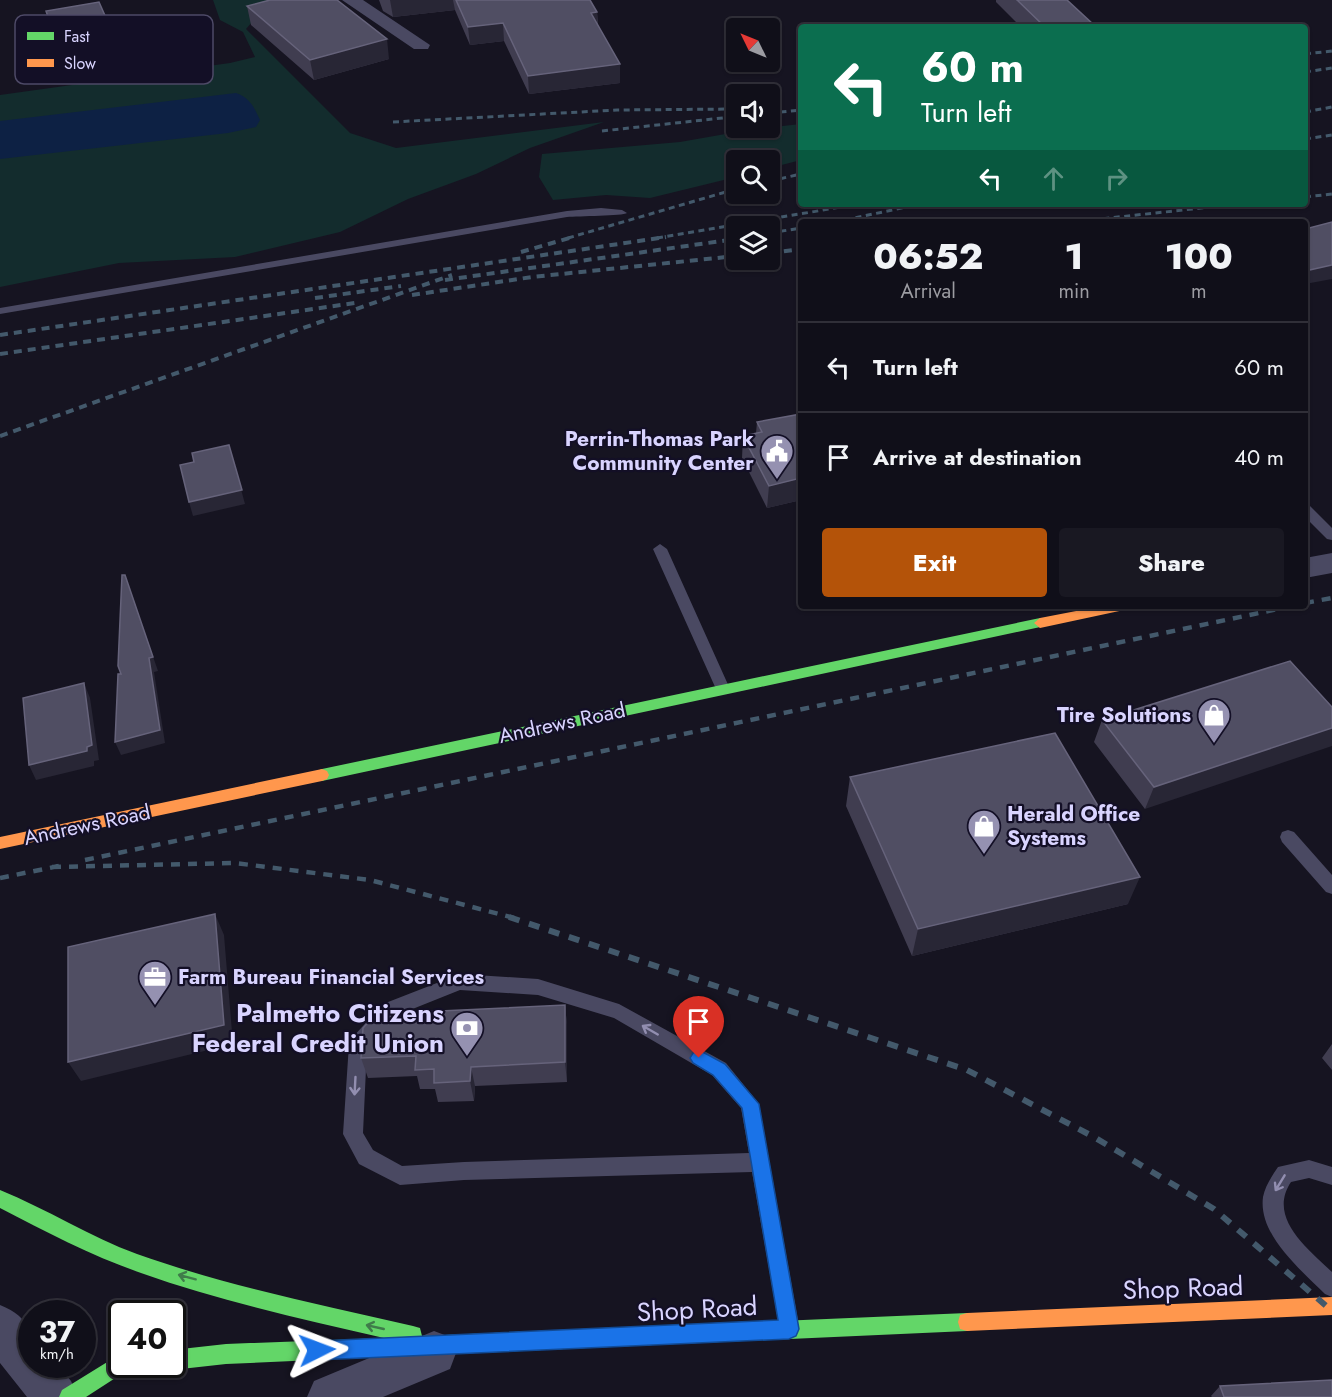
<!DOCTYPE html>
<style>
:root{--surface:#100f19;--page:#191822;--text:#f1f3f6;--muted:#9c9ca2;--line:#302f38;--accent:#b45309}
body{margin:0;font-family:Jost,sans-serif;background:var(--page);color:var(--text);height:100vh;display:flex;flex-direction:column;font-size:22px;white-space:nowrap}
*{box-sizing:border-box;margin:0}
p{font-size:20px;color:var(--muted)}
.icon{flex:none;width:33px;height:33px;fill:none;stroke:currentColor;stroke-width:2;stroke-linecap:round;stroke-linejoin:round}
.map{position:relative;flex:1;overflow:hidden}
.side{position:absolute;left:798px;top:219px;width:510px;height:390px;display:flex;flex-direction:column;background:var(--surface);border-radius:6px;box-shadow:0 2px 4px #0004,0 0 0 2px var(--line)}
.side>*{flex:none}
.hud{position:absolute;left:798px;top:24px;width:510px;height:183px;border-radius:6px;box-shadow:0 2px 4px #0004,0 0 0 2px var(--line);background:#0b6e4f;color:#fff;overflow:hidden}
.needle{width:39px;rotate:313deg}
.fabs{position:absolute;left:726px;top:18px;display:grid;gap:12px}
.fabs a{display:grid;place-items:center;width:54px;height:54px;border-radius:6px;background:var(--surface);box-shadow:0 2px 4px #0004,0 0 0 2px var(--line);font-size:30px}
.speed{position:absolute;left:18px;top:1300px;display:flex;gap:12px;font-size:30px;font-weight:700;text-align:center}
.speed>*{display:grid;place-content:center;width:78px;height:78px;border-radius:50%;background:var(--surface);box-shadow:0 2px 4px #0004,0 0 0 2px var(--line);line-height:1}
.speed small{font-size:15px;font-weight:400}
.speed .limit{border:3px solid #111;border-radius:9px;background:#fff;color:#111}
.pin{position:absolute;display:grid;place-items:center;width:51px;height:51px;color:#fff;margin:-62px -26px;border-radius:50% 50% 50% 0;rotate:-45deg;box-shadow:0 0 6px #0007}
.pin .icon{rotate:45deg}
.me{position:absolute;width:66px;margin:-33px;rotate:87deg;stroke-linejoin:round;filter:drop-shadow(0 0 4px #0008)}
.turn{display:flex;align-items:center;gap:21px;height:126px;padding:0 24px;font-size:27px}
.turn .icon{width:78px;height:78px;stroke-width:2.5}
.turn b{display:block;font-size:42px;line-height:51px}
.lanes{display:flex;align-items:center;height:57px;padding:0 24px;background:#0003;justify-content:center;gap:30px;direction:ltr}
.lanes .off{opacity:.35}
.eta{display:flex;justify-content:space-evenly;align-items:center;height:102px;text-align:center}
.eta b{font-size:36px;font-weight:800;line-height:42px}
.cta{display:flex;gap:12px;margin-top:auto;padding:12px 24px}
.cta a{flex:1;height:69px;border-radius:6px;background:var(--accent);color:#fff;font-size:24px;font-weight:800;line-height:69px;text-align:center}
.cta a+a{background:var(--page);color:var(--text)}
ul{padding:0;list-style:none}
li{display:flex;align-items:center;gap:18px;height:90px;padding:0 24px;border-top:2px solid var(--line)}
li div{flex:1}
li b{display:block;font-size:22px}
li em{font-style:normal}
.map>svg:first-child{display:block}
.green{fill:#132c2d}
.water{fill:#0d2144}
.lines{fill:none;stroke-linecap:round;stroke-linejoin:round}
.lane{fill:#4a4962;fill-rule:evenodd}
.street{fill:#4a4962;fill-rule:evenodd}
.fast{fill:#63d668;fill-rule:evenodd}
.slow{fill:#ff974d;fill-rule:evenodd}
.rail-far3{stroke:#43596b;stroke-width:3;stroke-dasharray:6 4.5;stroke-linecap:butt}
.rail-far2{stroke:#43596b;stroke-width:4;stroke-dasharray:8 6;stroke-linecap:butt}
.rail-far1{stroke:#43596b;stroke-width:4.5;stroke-dasharray:9 8;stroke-linecap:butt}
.rail{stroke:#43596b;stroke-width:6;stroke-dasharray:11 10;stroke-linecap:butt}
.wall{fill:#403d50}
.shaded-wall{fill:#282635}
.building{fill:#504e63;stroke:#66637b;stroke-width:1.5}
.oneway{stroke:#928eb0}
.oneway2{stroke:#3f7c4a}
.route{fill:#1a73e8;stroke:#114b97;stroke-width:1.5}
.labels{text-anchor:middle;stroke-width:4.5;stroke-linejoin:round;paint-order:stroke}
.poi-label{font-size:21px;font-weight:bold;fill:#d9d4ff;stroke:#130f26;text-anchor:end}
.street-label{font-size:21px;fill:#d9d4ff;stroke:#130f26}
.near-poi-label{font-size:26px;font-weight:bold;fill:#d9d4ff;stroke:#130f26;text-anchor:end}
.near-street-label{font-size:26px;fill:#d9d4ff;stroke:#130f26}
.key{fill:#130f26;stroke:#4e4a67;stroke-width:1.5}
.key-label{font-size:16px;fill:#d9d4ff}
</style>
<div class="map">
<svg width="1332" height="1397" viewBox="0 0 1332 1397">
<rect width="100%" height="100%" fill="#161421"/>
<path class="green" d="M213,0H303L258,15L246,29L350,133L396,148L604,122L530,148L476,174L408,199L340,232L235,257L119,263L0,287V95L230,63L255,57L243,32L220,20Z
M801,124V160L770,168V160H736V177L650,198L606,195L553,200L539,177L542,154L680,142L754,129Z"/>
<path class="water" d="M236,93C250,98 254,107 260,120L256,127L228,133L0,159V121Z"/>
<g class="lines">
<path class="lane" d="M601,208L622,210L627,213C623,216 578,216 567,217L0,314V308L567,211Z
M1305,505L1310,506L1332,528V540L1327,539L1305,517Z
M660,544L667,549L730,689L728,693H718L716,689L653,549Z
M1288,830L1294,832L1332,875V894L1326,892L1282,842L1280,837L1282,832Z
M460,974L538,979L619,1004L726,1063L759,1104L799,1326L796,1333L789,1336L782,1333L779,1326L752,1172L464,1180L400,1185L359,1164L343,1134L349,1044L352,1038L383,1004ZM460,990L538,995L614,1018L712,1075L741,1108L749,1153L464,1162L402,1166L373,1150L363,1133L367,1047L395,1016Z
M1309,1160L1332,1167V1185L1309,1178L1291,1182C1267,1218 1308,1249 1332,1272V1297L1325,1294C1301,1270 1258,1235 1263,1197C1265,1186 1272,1176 1278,1167Z"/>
<path class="street" d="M342,0H363L430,45L428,49H414Z
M1332,553V573L1305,578V558Z
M0,1305C32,1318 32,1334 32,1365H58L71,1381L78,1397H27L0,1363Z
M434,1331L450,1337L456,1353L450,1369L383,1397H307L314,1381Z"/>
<path class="fast" d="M1040,618L1045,620L1046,623L1045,626L322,781L317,779L315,775L317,771L322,769Z
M0,1190C47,1209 90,1237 137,1254C227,1286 321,1305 413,1326L420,1328L422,1336L967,1313L974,1315L976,1322L974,1329L967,1331L226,1364L172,1370L165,1365H172V1350L226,1344L384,1338C302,1319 220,1301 141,1273C92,1256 46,1232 0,1208Z
M117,1356H122V1365H137L134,1372L120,1375L86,1397H59L62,1390Z"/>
<path class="slow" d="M1102,606H1130L1124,610L1040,628L1034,623L1040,618Z
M322,769L327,771L329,775L327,779L322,781L0,849V837Z
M1332,1297V1315L967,1331L960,1329L958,1322L960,1315L967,1313Z"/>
<path class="rail-far3" d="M1305,54L1332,51
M1305,72L1332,68
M1305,112L1332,107
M770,113L801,110
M393,122L617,110L736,109
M602,131L731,117
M1305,139L1332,135
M770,181L801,174
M1305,197L1332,194
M835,222L921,204
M1072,222L1239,204
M770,233L801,228
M568,238L736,189
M657,238L859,204"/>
<path class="rail-far2" d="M521,252L573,237
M770,253L801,249
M445,280L736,239
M412,295L532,277L736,256
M315,298L401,286
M0,335L666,237
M0,354L355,303
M0,436L452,275"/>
<path class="rail-far1" d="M1305,603L1332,598
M85,860L1292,606
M52,867L235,863L370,880L514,918
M0,878L59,866"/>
<path class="rail" d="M509,917L967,1070L1094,1137L1214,1209L1332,1311"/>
</g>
<path class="wall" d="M379,0H590L597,12L598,25L620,83L529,94L504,41L470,45L455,10L393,17L383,11Z
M996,0H1067L1094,27H1021L996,2Z
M247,6L389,59L314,80L251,25Z
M801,414V500L767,508L742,458L743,436L756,433L757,422Z
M1290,661L1145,809L1094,742L1102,720Z
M850,777L1128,904L912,956L846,806Z
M565,1005L567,1025V1082L475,1086L474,1101L438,1102L435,1089H420L417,1076L368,1078L361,1058L417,1015Z
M1332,1044V1070L1322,1058Z
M1220,1386L1332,1397H1212L1211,1396Z"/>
<path class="shaded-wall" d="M390,0H453L455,10L393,17Z
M597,12L598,30L591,13Z
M503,23L504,41L470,45L468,27Z
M114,36L119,55L64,65L58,45Z
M387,39L389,59L314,80L310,60Z
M620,64V83L529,94L528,76Z
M1332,265V279L1305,284V271Z
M229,445L245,504L193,516L189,502Z
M801,478V500L767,508L769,486Z
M125,575L158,671L154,672L165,743L121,755L115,742L149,658Z
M84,683L90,698L99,760L94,761V766L36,780L29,765L87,747Z
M1332,728V746L1145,809L1154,787Z
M1140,877L1128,904L912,956L918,929Z
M215,914L224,935L233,1044L81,1081L68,1062Z
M565,1005L567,1025V1082L565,1062Z
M471,1067L475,1086L474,1101L470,1081Z"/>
<path class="building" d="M270,0H337L387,39L310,60L247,6Z
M456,0H590L597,12L591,13L620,64L528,76L503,23L468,27Z
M1017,0H1067L1095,26L1085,27H1045Z
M99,2L114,36L58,45L46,11Z
M1332,222V265L1305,271V229Z
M801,414V478L769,486L743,436L762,432L757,422Z
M229,445L242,490L189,502L180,465L194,462L192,453Z
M122,575H125L153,657L149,658L160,730L115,742L118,674H121L118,666Z
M1290,661L1332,707V728L1154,787L1102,720Z
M84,683L92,745L87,747V751L29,765L23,698Z
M1055,733L1140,877L918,929L850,777Z
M215,914L224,1025L68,1062V947Z
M565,1005V1062L471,1067L470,1081L434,1083V1069L415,1070L416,1056L361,1058L363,1028L373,1017L417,1015L419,1012Z
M1332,1380V1397H1224L1220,1386Z"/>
<defs><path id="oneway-shaft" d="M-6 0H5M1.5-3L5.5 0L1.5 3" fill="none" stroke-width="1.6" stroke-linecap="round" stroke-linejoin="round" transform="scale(1.5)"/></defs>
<g class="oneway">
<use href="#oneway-shaft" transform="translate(650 1030) rotate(-150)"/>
<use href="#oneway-shaft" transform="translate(355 1086) rotate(93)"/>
<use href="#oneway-shaft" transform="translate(1280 1183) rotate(121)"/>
</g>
<g class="oneway2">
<use href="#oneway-shaft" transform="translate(187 1277) rotate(-165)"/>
<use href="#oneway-shaft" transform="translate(375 1327) rotate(-167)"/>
</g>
<path class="route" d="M699,1050L725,1064L759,1104L799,1329L796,1336L789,1339L317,1360L310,1357L307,1350L310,1344L317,1341L778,1320L742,1108L713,1075L693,1063L690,1058L693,1053Z"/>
<defs>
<symbol id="civic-pin" viewBox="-11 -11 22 30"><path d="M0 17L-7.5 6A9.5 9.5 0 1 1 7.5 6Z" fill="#9591b1" stroke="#130f26"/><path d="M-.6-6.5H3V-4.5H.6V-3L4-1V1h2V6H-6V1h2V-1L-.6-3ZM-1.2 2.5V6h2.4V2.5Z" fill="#fff"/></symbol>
<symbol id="shop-pin" viewBox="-11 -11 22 30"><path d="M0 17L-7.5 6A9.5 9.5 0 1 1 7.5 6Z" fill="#9591b1" stroke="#130f26"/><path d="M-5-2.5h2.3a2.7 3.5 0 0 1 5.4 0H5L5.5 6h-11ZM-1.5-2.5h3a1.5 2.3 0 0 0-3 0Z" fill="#fff"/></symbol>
<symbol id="office-pin" viewBox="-11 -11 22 30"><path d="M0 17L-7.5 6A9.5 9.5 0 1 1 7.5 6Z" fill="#9591b1" stroke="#130f26"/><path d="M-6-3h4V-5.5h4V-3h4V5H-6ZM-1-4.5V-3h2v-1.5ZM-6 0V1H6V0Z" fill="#fff"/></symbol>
<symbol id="bank-pin" viewBox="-11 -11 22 30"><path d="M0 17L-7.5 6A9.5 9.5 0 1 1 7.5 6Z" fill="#9591b1" stroke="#130f26"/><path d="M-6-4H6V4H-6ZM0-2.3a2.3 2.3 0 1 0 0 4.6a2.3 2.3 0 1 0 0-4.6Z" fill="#fff"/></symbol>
</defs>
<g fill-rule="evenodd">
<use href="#civic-pin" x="758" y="432" width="38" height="52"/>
<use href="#shop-pin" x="1195" y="696" width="38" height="52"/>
<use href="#shop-pin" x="965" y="807" width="38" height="52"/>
<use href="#office-pin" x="136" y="958" width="38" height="52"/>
<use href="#bank-pin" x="448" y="1009" width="38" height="52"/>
</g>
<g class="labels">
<g class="poi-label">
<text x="754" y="446">Perrin-Thomas Park<tspan x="754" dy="24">Community Center</tspan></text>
<text x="1191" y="722">Tire Solutions</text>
<text x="1007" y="821" text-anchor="start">Herald Office<tspan x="1007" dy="24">Systems</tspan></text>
<text x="178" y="984" text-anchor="start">Farm Bureau Financial Services</text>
</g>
<g class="street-label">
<text transform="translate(562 723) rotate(-12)" y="7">Andrews Road</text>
<text transform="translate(87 825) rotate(-12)" y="7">Andrews Road</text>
</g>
<g class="near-poi-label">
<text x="444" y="1022">Palmetto Citizens<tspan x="444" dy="30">Federal Credit Union</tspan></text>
</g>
<g class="near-street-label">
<text transform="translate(1183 1288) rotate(-2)" y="9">Shop Road</text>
<text transform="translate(697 1309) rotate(-3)" y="9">Shop Road</text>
</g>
</g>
<rect x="15" y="15" width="198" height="69" rx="9" class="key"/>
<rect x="27" y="32" width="27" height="8" fill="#63d668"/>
<rect x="27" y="59" width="27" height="8" fill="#ff974d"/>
<g class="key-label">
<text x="64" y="42">Fast</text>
<text x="64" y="69">Slow</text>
</g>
</svg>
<div class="fabs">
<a><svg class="needle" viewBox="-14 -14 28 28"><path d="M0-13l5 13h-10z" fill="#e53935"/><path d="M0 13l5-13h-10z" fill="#9c9ca2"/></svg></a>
<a><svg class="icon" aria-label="sound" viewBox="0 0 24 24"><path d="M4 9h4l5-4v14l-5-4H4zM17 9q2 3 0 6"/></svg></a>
<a><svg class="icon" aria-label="search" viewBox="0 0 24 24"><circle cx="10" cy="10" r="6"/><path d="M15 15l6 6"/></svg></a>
<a><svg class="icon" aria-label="layers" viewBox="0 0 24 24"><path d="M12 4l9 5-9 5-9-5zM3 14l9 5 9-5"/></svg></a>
</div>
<div class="speed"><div>37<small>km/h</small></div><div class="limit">40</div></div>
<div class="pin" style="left:699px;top:1058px;background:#d93025"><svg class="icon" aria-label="arrive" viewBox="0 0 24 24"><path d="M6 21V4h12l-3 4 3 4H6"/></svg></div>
<svg class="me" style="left:317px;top:1350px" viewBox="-20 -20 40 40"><path d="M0-17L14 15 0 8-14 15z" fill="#1a73e8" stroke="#fff" stroke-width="4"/></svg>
<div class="hud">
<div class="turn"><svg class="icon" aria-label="left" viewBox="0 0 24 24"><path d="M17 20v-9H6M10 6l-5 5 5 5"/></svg><div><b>60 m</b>Turn left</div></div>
<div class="lanes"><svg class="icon" aria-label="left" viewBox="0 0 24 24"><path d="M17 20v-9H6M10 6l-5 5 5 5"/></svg><svg class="icon off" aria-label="ahead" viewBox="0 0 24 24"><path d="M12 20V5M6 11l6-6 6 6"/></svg><svg class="icon off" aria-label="right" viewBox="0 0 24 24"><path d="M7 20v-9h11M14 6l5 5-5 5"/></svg></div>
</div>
<section class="side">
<div class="eta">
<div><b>06:52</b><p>Arrival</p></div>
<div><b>1</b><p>min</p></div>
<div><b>100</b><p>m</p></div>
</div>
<ul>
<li><svg class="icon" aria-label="left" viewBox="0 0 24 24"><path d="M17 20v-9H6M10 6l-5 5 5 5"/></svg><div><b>Turn left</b></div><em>60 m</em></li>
<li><svg class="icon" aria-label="arrive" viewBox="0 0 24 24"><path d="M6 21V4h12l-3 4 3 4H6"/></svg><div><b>Arrive at destination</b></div><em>40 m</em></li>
</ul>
<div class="cta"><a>Exit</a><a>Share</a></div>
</section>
</div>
